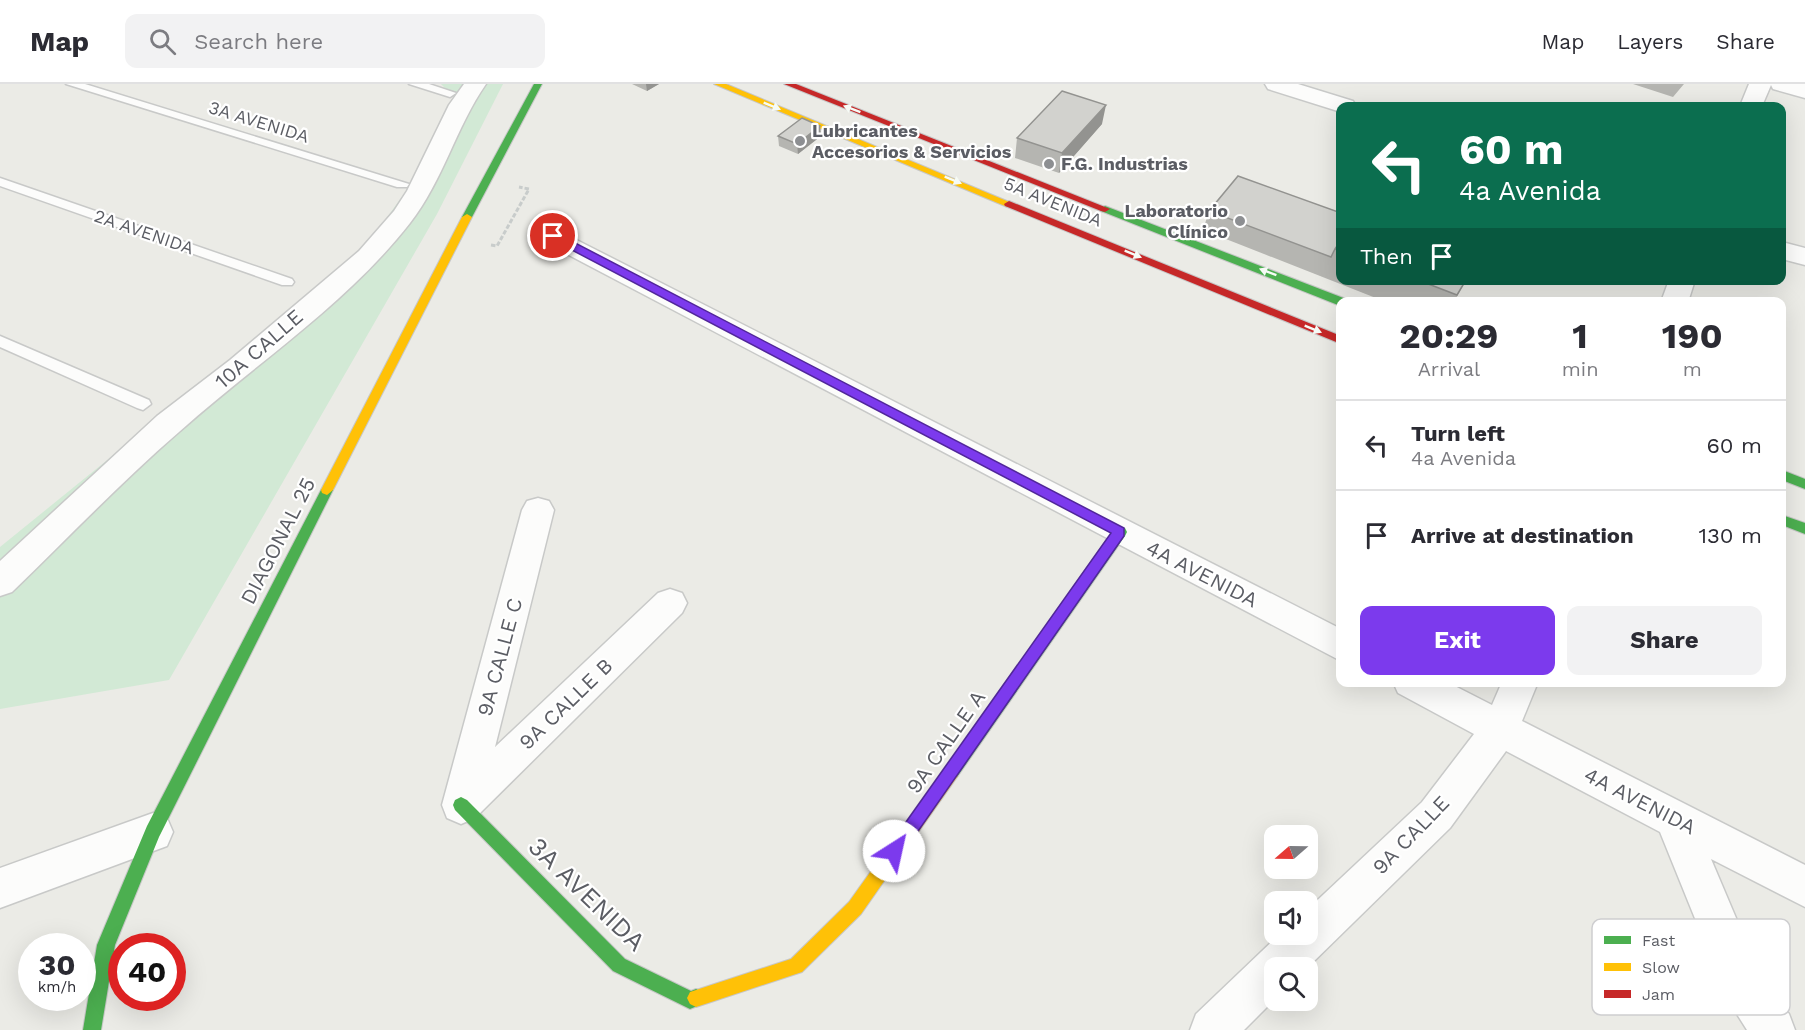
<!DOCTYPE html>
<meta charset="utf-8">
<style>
:root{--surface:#fff;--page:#f2f2f3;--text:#2b2b33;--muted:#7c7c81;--line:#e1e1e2;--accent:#7c3aed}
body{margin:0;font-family:"Work Sans",sans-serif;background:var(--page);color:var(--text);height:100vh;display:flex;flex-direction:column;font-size:22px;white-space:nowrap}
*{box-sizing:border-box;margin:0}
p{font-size:20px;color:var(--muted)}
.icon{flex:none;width:33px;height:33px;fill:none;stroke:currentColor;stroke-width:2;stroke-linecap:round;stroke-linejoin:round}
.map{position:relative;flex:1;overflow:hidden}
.drawer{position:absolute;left:1336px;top:213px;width:450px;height:390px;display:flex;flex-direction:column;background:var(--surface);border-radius:12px;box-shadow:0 6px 24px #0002}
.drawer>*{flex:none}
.hud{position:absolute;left:1336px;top:18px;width:450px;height:183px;border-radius:12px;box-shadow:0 6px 24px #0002;background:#0b6e4f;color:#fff;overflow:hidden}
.needle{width:39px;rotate:250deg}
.tools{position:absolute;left:1264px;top:741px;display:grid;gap:12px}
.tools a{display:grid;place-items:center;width:54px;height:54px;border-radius:12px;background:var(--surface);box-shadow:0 6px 24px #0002;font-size:30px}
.speed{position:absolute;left:18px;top:849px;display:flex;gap:12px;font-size:30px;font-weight:700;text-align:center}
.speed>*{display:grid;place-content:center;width:78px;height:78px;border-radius:50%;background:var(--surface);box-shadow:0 6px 24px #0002;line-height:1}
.speed small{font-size:15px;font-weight:400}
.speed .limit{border:9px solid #d22;background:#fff;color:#111}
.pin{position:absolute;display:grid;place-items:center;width:51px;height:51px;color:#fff;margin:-26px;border:3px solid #fff;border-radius:50%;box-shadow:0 2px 6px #0007}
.me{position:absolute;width:66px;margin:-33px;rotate:35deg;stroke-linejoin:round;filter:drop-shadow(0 0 4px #0008)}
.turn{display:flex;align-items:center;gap:21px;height:126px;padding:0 24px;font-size:27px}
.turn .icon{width:78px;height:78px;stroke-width:2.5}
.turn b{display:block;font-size:42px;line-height:51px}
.then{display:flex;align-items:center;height:57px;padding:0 24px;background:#0003;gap:12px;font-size:22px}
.eta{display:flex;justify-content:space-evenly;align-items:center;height:102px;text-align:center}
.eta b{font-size:36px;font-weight:700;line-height:42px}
.button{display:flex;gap:12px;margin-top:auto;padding:12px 24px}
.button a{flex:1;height:69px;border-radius:12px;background:var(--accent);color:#fff;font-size:24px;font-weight:700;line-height:69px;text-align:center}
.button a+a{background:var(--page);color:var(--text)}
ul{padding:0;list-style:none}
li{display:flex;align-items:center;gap:18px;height:90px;padding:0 24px;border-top:2px solid var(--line)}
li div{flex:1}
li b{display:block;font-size:22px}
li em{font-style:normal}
header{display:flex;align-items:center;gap:36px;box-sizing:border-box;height:84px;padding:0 30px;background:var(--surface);border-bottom:2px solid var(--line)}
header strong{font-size:28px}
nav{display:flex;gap:33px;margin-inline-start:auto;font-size:21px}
.search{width:420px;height:54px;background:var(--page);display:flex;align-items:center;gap:15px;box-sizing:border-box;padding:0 21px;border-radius:12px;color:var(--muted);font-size:22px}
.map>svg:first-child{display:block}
.green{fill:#d2e9d5}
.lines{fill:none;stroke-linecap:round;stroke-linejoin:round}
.lane-casing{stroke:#c8c9c8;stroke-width:3}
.street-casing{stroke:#c8c9c8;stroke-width:3}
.fast-casing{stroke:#c7c7c7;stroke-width:2}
.slow-casing{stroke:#c7c7c7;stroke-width:2}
.jam-casing{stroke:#c7c7c7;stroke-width:2}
.path{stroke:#c8cccb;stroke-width:3;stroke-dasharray:4.5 2;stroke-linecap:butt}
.lane{fill:#fcfcfb;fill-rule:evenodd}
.street{fill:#fcfcfb;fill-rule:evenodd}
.fast{fill:#4caf50;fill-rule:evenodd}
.slow{fill:#ffc107;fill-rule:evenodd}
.jam{fill:#c62828;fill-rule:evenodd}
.wall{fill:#b5b5b1}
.shaded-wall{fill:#939390}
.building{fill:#d2d2ce;stroke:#939390;stroke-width:1.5}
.oneway{fill:#f6fbf6}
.route{fill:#7c3aed;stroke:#51269a;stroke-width:1.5}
.poi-dot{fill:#8d8f92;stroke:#fff;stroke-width:2}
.labels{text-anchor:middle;stroke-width:4.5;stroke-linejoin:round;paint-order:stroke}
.far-street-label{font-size:18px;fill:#5b5d64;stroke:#fff}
.far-poi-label{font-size:18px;font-weight:bold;fill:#5b5d64;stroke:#fff;text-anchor:start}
.street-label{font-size:21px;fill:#5b5d64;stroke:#fff}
.near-street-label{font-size:26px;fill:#5b5d64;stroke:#fff}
.key{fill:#fff;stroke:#ceced0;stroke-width:1.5}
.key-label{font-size:16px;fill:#5b5d64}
</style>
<header>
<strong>Map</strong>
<div class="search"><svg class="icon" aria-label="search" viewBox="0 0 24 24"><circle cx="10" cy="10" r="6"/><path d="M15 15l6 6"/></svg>Search here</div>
<nav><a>Map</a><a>Layers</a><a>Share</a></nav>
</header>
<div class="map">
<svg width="1805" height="946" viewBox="0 0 1805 946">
<rect width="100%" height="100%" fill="#ebebe6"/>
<path class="green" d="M441,0H503L437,130L169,596L0,625V463L360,171L465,25Z"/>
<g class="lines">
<defs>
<path id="lane" d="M66,0H85L409,100L407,103H397Z
M409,0H429L456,9L450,13Z
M0,94L292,195L294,198L292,201H282L0,102Z
M0,252L149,316L151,320L143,326L137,324L0,263Z"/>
<path id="street" d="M464,0H486C456,43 443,97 410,139C346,221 256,279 179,348C121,398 67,455 12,508L0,512V477L157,332L230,276L359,167L394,127L407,107L449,21Z
M1265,0H1298L1353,17L1356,22H1341V28L1268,5Z
M1749,0H1805V14L1773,5L1771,1L1762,22H1740Z
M553,144L1341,545V577L544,158L540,152L544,146Z
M1782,158L1805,164V181L1782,175Z
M1669,196H1695L1688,218H1661Z
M538,414L549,417L554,426L495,663L658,509L670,505L682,509L687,519L682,529L475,734L461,740L447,734L442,721L522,426L527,417Z
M1393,598H1447L1492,621L1502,598H1538L1522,637L1805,781V823L1711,775L1758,886L1789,930L1795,946H1747L1728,916L1660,748L1506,667L1450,744L1307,884H1275V915L1244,946H1190L1196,930L1280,850H1308V825L1422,718L1474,650L1398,609Z
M153,729L167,734L173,748L167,762L0,824V784Z"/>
<path id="fast" d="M534,0H542L472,133L467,136L463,135L462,133Z
M1105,122L1346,215L1347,218H1341V221H1338L1101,127L1100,125Z
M1782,386L1805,395V405L1782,396Z
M327,401L333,406L159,753L115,861L101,946H83L97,861L147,742L321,406Z
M1782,431L1805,439V450L1782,441Z
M1120,443L1125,444L1127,448L1125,452L957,693L951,695L945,693L943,688L945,683L1115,444Z
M461,713L467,716L625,875L691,907L696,905L702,908L705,914L702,920L690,925L613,887L455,726L453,721L455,716Z"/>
<path id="slow" d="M714,0H726L1014,120L1009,123L1005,122Z
M467,130L472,133L333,406L327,411L322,409L321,406L462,133Z
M951,681L957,683L959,688L957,693L861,830L802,888L696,923L690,920L687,914L690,908L791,875L849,818L945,683Z"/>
<path id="jam" d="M784,0H796L1110,125L1105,128L1101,127Z
M1009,117L1341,252V260L1005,122L1004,120Z"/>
</defs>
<use href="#lane" class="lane-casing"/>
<use href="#street" class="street-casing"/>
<use href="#fast" class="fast-casing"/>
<use href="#slow" class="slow-casing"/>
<use href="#jam" class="jam-casing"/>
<path class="path" d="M491,161L497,162L529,105L519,103"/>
<use href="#lane" class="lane"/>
<use href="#street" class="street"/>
<use href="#fast" class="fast"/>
<use href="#slow" class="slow"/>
<use href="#jam" class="jam"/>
</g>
<path class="wall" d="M632,0H659L647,7Z
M1633,0H1684L1673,13Z
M1102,40L1059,89L1015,74L1017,54Z
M820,42L821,52L798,70L779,62L778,52Z
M1209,127L1341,129V196H1466L1454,218H1386L1203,146Z"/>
<path class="shaded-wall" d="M646,0H659L647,7Z
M1106,21L1102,40L1059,89L1062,69Z
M820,42L821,52L798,70L797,60Z"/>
<path class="building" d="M1062,7L1106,21L1062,69L1017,54Z
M802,34L820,42L797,60L778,52Z
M1238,92L1341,129V156L1335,165L1331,173L1209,127Z
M1341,156V168L1335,165Z
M1418,196H1466L1457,211Z"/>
<defs><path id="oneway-solid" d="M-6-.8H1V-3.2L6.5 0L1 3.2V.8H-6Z" transform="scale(1.5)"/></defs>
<g class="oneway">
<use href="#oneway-solid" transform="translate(772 22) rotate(22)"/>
<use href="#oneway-solid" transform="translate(852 25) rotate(-159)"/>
<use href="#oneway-solid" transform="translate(953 96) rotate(22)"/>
<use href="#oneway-solid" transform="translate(1133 170) rotate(22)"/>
<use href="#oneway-solid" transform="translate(1268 188) rotate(-159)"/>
<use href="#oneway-solid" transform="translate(1313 245) rotate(22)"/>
</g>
<path class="route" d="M549,149H556L1124,444V452L900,773L894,775L889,773L886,767L889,762L1111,449L549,154Z"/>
<g class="poi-dot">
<circle cx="800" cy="57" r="6"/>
<circle cx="1049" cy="80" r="6"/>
<circle cx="1240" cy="137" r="6"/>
</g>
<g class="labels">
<g class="far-street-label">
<text transform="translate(259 38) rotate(17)" y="6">3A AVENIDA</text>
<text transform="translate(1053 118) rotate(22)" y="6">5A AVENIDA</text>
<text transform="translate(144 148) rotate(19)" y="6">2A AVENIDA</text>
</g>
<g class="far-poi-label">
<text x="812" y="53">Lubricantes<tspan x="812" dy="21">Accesorios &amp; Servicios</tspan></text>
<text x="1061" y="86">F.G. Industrias</text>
<text x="1228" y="133" text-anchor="end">Laboratorio<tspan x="1228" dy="21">Clínico</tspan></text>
</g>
<g class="street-label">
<text transform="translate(259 265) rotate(-41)" y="7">10A CALLE</text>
<text transform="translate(278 457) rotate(-63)" y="7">DIAGONAL 25</text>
<text transform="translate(1202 490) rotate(27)" y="7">4A AVENIDA</text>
<text transform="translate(500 573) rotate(-75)" y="7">9A CALLE C</text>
<text transform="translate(566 620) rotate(-44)" y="7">9A CALLE B</text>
<text transform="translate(946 658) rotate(-55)" y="7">9A CALLE A</text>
<text transform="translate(1640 717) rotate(27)" y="7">4A AVENIDA</text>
<text transform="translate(1411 751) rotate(-46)" y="7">9A CALLE</text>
</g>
<g class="near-street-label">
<text transform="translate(587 810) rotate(44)" y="9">3A AVENIDA</text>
</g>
</g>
<rect x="1592" y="835" width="198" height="96" rx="9" class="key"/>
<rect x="1604" y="852" width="27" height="8" fill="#4caf50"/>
<rect x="1604" y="879" width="27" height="8" fill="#ffc107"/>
<rect x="1604" y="906" width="27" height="8" fill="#c62828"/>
<g class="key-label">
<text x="1642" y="862">Fast</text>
<text x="1642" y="889">Slow</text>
<text x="1642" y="916">Jam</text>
</g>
</svg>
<div class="tools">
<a><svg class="needle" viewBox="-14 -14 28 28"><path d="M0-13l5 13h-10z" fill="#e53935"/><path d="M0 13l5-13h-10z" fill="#7c7c81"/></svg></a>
<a><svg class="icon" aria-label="sound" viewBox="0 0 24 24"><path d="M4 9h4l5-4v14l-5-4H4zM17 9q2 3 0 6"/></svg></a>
<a><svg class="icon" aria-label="search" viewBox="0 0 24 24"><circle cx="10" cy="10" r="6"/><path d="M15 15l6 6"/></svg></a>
</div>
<div class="speed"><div>30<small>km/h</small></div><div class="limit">40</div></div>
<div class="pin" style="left:553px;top:152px;background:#d93025"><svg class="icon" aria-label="arrive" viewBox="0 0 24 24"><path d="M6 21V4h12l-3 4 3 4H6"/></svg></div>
<svg class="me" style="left:894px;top:767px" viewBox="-20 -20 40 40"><circle r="19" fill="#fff"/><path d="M0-13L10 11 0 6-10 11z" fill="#7c3aed"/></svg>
<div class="hud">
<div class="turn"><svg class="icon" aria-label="left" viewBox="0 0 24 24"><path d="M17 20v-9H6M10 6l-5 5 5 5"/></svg><div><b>60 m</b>4a Avenida</div></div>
<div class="then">Then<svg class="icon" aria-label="arrive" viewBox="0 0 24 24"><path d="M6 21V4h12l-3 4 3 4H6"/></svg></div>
</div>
<section class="drawer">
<div class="eta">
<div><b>20:29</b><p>Arrival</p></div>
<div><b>1</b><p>min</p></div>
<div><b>190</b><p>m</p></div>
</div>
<ul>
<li><svg class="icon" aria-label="left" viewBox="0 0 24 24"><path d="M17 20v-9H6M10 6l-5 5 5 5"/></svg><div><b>Turn left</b><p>4a Avenida</p></div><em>60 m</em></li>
<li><svg class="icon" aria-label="arrive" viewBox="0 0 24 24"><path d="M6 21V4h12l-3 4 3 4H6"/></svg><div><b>Arrive at destination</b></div><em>130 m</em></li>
</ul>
<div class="button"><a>Exit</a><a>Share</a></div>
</section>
</div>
